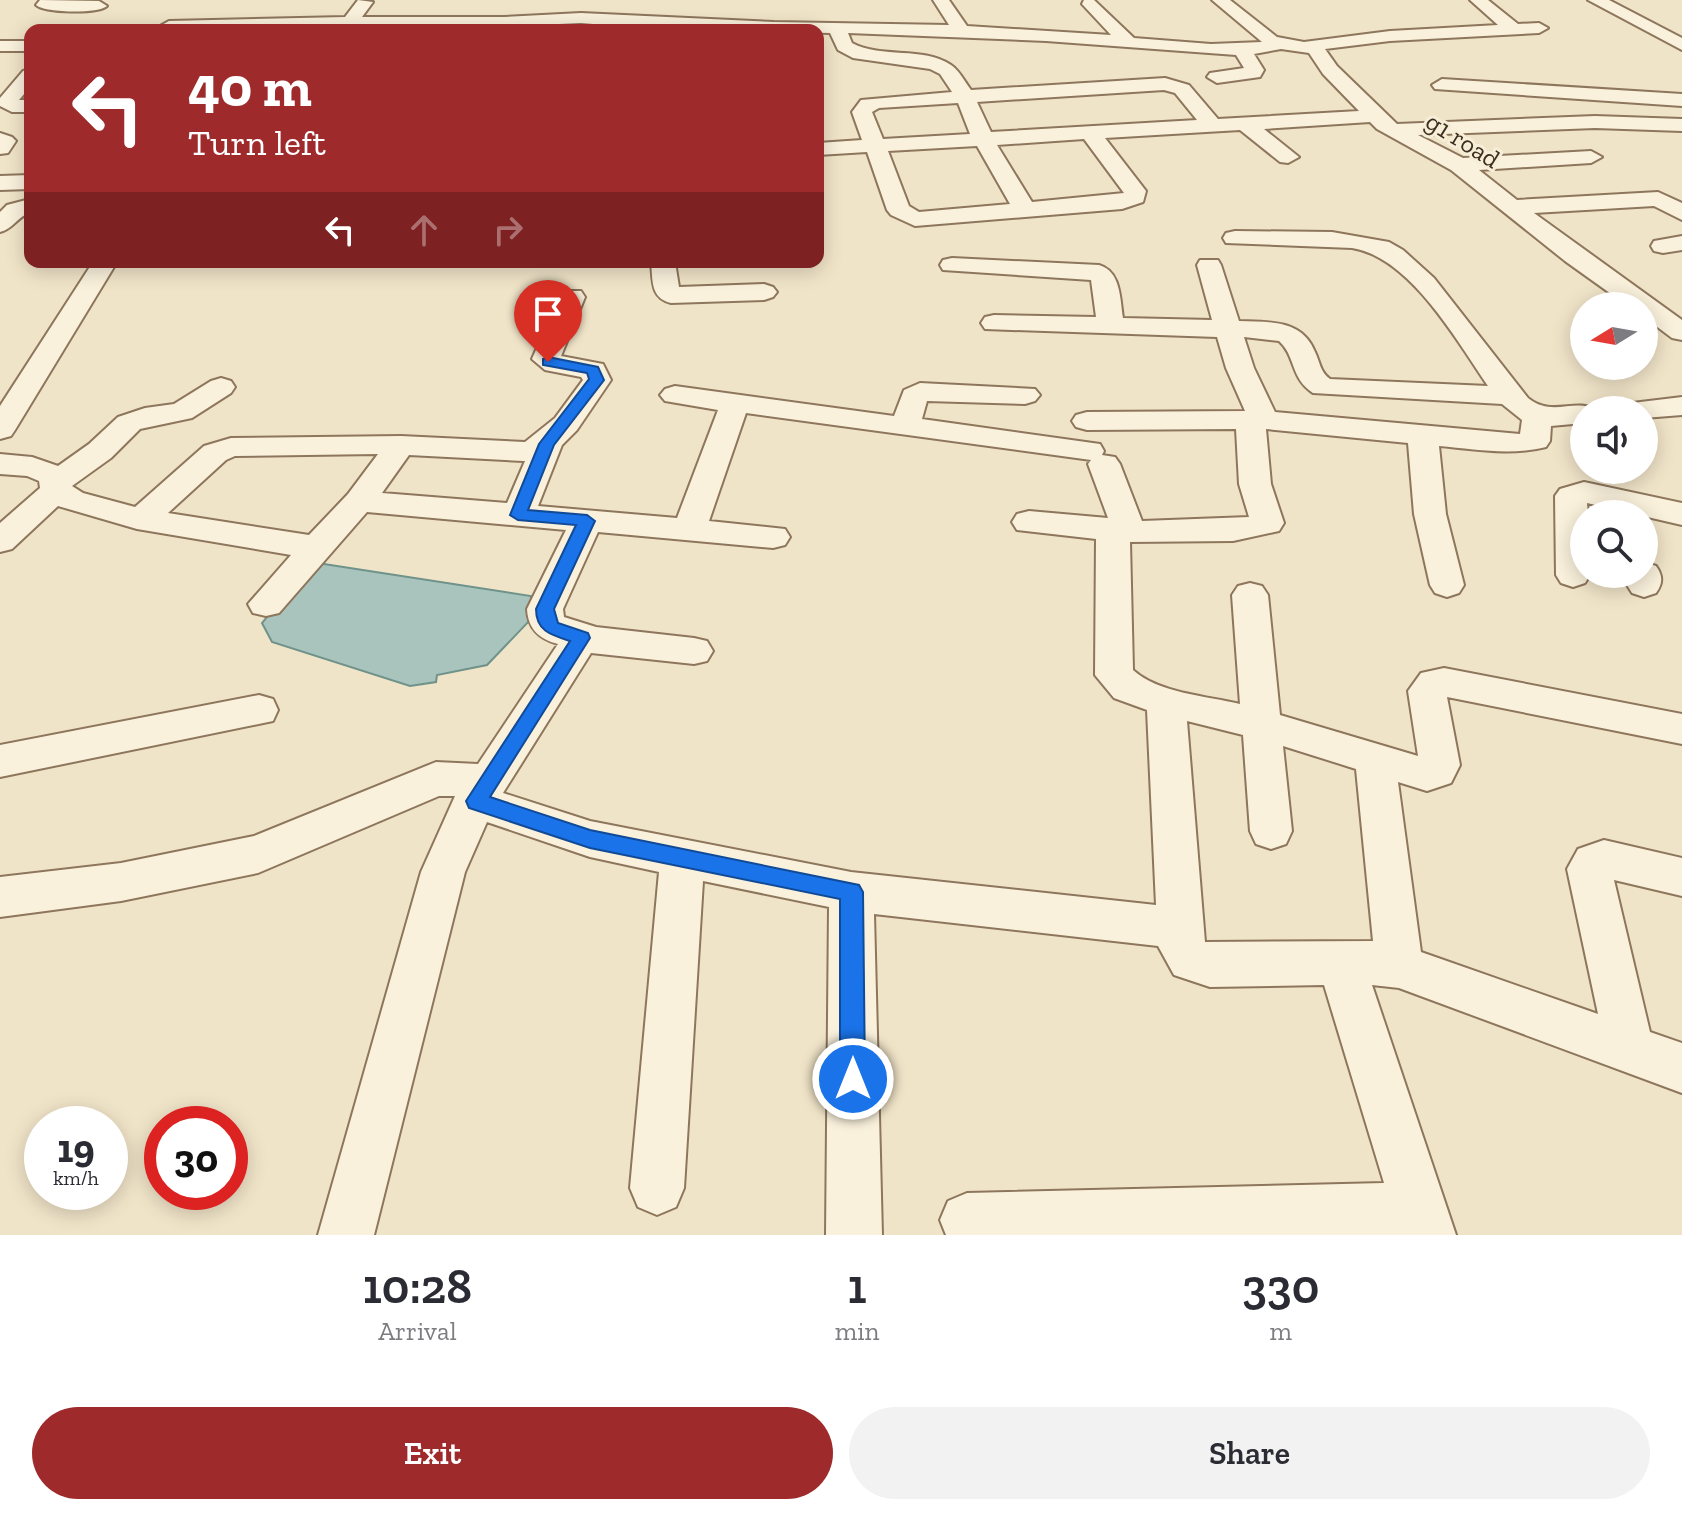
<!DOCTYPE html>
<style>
:root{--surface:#fff;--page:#f2f2f3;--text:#2b2b33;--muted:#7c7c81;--accent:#9e2a2b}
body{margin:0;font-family:"Zilla Slab",serif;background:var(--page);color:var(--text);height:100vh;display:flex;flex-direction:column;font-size:30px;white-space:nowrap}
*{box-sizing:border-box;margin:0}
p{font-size:26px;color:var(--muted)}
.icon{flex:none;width:44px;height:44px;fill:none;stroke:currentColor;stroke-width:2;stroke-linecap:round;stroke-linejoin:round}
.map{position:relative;height:1235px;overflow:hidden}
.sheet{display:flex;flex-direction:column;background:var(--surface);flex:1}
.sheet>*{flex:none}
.guide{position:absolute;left:24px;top:24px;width:800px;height:244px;border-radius:16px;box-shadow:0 4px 20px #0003;background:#9e2a2b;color:#fff;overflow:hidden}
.needle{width:52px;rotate:259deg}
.tools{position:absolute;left:1570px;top:292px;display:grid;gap:16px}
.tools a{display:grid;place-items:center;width:88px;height:88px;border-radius:50%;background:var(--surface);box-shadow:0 4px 20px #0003;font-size:40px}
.speed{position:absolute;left:24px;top:1106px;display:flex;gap:16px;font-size:40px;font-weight:700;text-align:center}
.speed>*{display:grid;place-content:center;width:104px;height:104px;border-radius:50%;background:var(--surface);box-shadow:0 4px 20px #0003;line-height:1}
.speed small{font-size:20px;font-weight:400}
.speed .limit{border:12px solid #d22;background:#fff;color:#111}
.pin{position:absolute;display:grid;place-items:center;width:68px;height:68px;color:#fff;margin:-82px -34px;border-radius:50% 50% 50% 0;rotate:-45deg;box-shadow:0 0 8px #0007}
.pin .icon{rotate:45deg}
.me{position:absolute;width:88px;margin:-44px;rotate:0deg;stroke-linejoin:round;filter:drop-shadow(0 0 6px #0008)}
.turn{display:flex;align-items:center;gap:28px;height:168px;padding:0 32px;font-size:36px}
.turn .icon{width:104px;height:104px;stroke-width:2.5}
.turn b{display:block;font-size:56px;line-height:68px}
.lanes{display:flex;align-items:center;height:76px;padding:0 32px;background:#0003;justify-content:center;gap:40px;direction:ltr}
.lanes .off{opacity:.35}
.eta{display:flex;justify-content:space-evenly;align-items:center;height:136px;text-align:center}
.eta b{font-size:48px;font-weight:600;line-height:56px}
.cta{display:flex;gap:16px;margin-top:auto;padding:16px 32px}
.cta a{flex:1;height:92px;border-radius:48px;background:var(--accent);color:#fff;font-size:32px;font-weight:600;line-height:92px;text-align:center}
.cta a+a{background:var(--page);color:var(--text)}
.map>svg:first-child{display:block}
.water{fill:#a9c4bc;stroke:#6f938a;stroke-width:2}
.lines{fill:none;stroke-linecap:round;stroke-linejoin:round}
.minor-casing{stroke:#8d765c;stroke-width:4}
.minor{fill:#faf1dc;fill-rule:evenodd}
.route{fill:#1a73e8;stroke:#114b97;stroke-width:2}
.labels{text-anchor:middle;stroke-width:6;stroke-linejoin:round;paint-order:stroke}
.far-street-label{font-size:26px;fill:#3d2e20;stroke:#f7eed8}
</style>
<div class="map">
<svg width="1682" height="1235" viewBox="0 0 1682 1235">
<rect width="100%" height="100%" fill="#f0e4c8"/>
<path class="water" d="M311,562L531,596L533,617L487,665L437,675L436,682L410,686L272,642L262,623Z"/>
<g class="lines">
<defs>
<path id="minor" d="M40,0L99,1L107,6C98,14 45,13 36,5Z
M358,0L373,2L362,17H504L581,13L774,22L949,25L933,0H949L967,26L1111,35L1082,4L1084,0H1094L1134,38L1211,44L1262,42L1212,0H1230L1277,37L1304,42L1390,31L1498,25L1470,0H1488L1518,24L1539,23L1548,28L1539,33L1390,41L1325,49L1337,66L1397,124L1595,116L1682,119V131L1595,128L1418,135L1463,158L1591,151L1602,157L1591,163L1479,170L1517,200L1658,192L1682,203V220L1654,206L1534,213L1682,320V340L1672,338L1644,317V306H1628L1565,261L1451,170L1377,129L1370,122L1264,129L1299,157L1288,163L1280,162L1240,130L1105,138L1146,191L1143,202L1122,209L915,226L891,215L887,210L867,152L818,155V143L862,140L852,112L861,100L952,92L940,74L930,69L853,58L838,50L830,33L663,28L665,30L581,23L465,28L164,30L160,26L169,21L345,17ZM848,33L1046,41L1236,55L1244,68L1210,73L1207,77L1217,83L1260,77L1264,70L1254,54L1281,49L1309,53L1323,74L1359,111L1218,119L1189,85L1165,78L971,90C965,82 959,70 951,65C923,46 882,59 852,43ZM1164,90L1175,93L1197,120L991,132L977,102ZM958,103L970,134L883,139L872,112L879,108ZM1084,139L1124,193L1032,202L997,145ZM977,146L1010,204L919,212L909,206L888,151Z
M1588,0H1609L1682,38V50Z
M0,41H30V51H0Z
M30,69V87L19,100H30V112H12L0,106V98L23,71Z
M1442,79L1682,94V106L1435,89L1432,85Z
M0,133L12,137L16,141L8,153L0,154Z
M30,175V189L0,190V176Z
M30,199V213C18,216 13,229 0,232V212L7,205Z
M1235,231L1332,232L1389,242L1403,250L1434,278L1528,398C1553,418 1575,397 1596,410H1584V423L1551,426L1550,441L1546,447C1510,456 1475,449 1439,446L1446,514L1464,585L1459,593L1447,597L1435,593L1430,585L1414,514L1408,443L1266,429L1271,484L1284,523L1279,531L1233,541L1130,542L1133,670C1158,693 1207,696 1240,704L1232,595L1238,586L1250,583L1262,586L1268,595L1280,715L1418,756L1408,691L1421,673L1444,668L1682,714V744L1447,697L1460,765L1451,783L1427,791L1398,782L1421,952L1598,1014L1567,869L1578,849L1604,840L1682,858V896L1614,880L1650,1032L1682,1043V1093L1399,988L1372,985L1456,1235H946L940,1220L948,1201L967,1193L1384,1183L1324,985L1210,987L1174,975L1158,946L874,914L882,1235H826L829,907L703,881L684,1188L676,1207L657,1215L638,1207L630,1188L659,872L590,857L487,822L465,872L374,1235H318L421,872L455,796H439L258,873L121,901L0,917V877L121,863L254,836L436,762L478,764L558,644C539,639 528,629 527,609L566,530L367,512L279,613L266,616L253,613L248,604L291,555L137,529L58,506L12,549L0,552V523L40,488L39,481L27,476L0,474V454L32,457L58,466L89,444L118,417L145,408L174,404L211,381L221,378L231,381L235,387L231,393L192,418L140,429L111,458L72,486L83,493L135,507L204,446L231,438L401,436L525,442L555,418L583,380L581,377L545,370L532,359L559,297L563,291H581L585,297L561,356L603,364L611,380L577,430L562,445L538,506L677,518L718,410L665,401L660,395L665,389L675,386L894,416L904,390L920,383L1035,389L1040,395L1035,401L1025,404L927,401L922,419L1100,444L1104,451L1102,455L1115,457L1120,464L1142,521L1249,517L1239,484L1236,429L1087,430L1076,427L1072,421L1076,415L1087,412L1245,411L1226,368L1217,337L985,329L981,323L985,317L994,315L1096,317L1091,280L943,270L940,265L943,260L952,258L1099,265C1121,271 1120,299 1123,318L1212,320L1197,265L1200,260H1218L1221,265L1239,321C1269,322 1302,319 1315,352C1320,362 1320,372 1330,379L1488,386C1457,341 1410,257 1352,248L1226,243L1223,238L1226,233ZM1244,337L1279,341C1296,356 1290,378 1313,393L1502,404L1522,420L1520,434L1275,412L1254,368ZM746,413L1091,460L1088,464L1108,518L1029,511L1017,514L1012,522L1017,530L1096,539L1095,675L1114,698L1147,710L1156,905L851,872L590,821L503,793L591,653L694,664L707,661L713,651L707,641L694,638L596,627L564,617L563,609L598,532L773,548L785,545L790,537L785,529L709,521ZM378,454L348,494L309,535L168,513L226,460L235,456ZM409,455L523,461H525L507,503L382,493ZM1187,721L1243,735L1250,831L1256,844L1271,849L1286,844L1292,831L1283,746L1356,769L1373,941L1205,942Z
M1682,236V250L1663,253L1654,251L1651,246L1654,241Z
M93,262H117L15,430L11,436L0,439V406Z
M651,262H675L679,287L764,284L773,287L777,292L773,297L764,300L671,303C650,298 653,280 651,262Z
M1682,397V415L1644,418V410H1619L1624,404Z
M1584,482L1682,503V525L1587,503L1588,514H1584V574L1590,575L1585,583L1573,587L1561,583L1556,575L1555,496L1560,489Z
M1644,562L1656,566C1663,576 1663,583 1656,593L1644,597L1632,593L1627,585V574H1644Z
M259,695L273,699L278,710L273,721L0,777V745Z"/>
</defs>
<use href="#minor" class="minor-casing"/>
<use href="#minor" class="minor"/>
</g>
<path class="route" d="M548,357L598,367L604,380L554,445L528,510L587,515L595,521L554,609L558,623L588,633L590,638L490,797L590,830L859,885L863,892L865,1079L862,1088L853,1091L844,1088L840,1079V899L590,848L469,808L466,801L570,641C551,635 536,631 536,609L576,525L518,520L510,515L539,444L589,379L587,373L543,365V359Z"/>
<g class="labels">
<g class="far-street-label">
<text transform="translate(1463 140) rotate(32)" y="9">g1 road</text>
</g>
</g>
</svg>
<div class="tools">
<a><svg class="needle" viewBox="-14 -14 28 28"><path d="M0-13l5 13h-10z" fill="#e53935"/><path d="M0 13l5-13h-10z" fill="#7c7c81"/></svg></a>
<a><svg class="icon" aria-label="sound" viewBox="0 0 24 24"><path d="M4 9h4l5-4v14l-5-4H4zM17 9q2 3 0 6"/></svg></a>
<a><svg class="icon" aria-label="search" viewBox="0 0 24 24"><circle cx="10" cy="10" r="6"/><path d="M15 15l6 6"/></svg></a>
</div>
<div class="speed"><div>19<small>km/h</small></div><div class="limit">30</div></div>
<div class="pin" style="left:548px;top:362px;background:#d93025"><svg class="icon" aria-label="arrive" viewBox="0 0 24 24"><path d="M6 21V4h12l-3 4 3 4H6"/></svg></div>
<svg class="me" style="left:853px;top:1079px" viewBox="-20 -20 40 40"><circle r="17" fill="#1a73e8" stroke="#fff" stroke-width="3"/><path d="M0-11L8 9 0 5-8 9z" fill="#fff"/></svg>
<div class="guide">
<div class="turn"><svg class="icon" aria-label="left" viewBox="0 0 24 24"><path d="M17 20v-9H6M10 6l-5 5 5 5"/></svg><div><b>40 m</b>Turn left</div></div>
<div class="lanes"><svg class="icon" aria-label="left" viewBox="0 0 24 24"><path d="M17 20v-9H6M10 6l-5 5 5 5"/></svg><svg class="icon off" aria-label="ahead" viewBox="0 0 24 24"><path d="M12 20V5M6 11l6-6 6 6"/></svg><svg class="icon off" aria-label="right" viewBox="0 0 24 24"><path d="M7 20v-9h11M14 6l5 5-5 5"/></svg></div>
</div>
</div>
<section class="sheet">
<div class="eta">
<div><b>10:28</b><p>Arrival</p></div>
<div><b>1</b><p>min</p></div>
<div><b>330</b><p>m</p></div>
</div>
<div class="cta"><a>Exit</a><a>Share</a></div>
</section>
